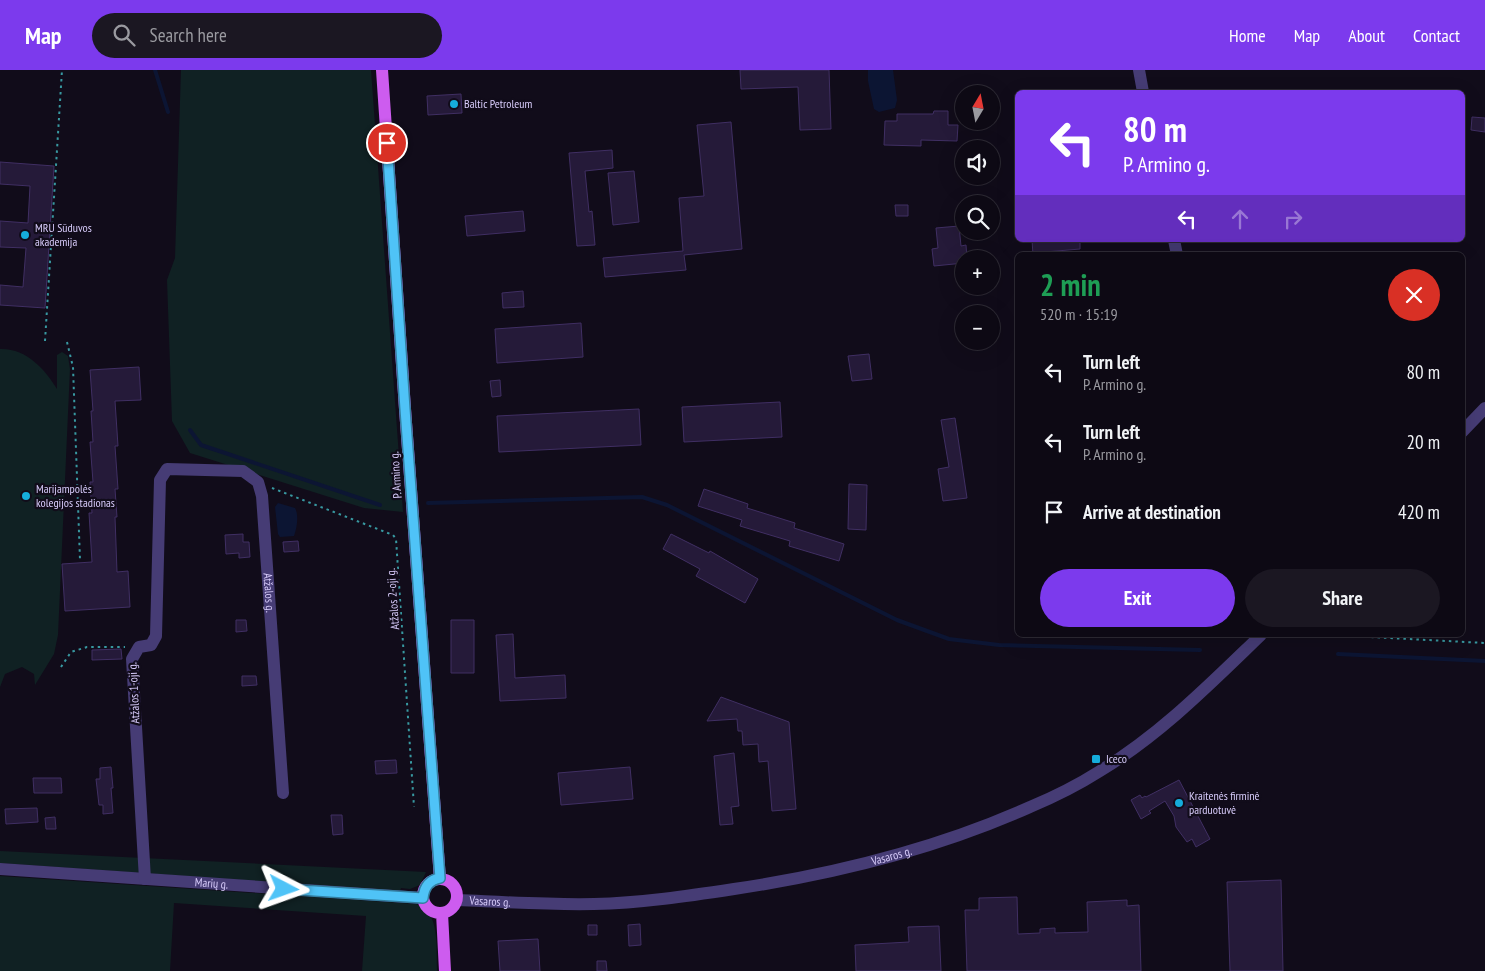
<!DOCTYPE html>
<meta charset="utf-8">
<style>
:root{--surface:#0d0914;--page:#1b1722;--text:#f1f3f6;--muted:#9a9aa0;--line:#2d2a34;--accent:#7c3aed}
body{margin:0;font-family:"PT Sans Narrow",sans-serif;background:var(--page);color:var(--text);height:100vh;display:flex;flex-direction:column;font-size:19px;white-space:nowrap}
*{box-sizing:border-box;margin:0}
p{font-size:16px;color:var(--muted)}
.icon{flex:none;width:28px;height:28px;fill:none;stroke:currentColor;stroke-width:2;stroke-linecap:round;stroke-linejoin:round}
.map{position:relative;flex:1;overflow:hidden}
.drawer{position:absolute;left:1015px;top:182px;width:450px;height:385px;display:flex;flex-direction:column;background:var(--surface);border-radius:8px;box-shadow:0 5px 20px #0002,0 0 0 1px var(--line)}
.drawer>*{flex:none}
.hud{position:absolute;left:1015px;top:20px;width:450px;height:152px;border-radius:8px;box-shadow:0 5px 20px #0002,0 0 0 1px var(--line);background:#7c3aed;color:#fff;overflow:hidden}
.needle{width:32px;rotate:10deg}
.controls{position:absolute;left:955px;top:15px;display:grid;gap:10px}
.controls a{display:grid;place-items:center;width:45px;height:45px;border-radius:50%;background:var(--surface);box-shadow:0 5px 20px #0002,0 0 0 1px var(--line);font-size:25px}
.pin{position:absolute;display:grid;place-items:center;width:42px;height:42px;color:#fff;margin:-21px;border:2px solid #fff;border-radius:50%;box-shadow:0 1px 5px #0007}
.me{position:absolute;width:55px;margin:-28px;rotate:94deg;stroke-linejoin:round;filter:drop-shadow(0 0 4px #0008)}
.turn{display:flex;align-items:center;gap:18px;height:105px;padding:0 25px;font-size:22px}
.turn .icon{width:65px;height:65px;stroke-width:2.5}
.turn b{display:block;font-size:35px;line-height:42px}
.lanes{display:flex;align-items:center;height:48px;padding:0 25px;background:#0003;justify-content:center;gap:25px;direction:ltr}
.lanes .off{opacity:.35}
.round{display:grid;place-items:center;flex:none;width:52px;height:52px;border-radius:26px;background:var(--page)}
.summary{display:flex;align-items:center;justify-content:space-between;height:85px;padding:0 25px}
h1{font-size:30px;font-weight:600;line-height:38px;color:#1e9e55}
.cta{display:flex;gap:10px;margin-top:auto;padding:10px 25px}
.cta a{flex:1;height:58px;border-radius:30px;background:var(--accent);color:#fff;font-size:20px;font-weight:600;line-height:58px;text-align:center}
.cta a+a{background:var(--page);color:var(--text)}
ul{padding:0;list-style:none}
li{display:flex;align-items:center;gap:15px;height:70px;padding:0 25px}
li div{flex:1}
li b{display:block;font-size:19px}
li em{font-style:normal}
header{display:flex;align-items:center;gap:30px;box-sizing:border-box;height:70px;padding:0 25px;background:var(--accent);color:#fff}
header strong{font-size:24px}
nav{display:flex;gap:28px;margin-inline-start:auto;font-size:18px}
.search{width:350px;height:45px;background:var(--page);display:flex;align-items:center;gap:12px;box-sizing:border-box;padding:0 18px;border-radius:28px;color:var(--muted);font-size:19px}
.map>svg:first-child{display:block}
.green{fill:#102123}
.water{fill:#0c1533}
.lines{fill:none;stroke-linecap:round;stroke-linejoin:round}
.stream{stroke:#0c1533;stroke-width:4}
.building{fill:#251a39;stroke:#402f63}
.path{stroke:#3899a1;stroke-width:2;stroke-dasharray:2.5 4;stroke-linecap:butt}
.minor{stroke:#463c75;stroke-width:12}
.major{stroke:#cd5cef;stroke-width:12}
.route-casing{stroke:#337fa1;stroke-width:12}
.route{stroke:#4fc3f7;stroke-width:9}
.poi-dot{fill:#15acdb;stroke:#110c1a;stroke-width:2}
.labels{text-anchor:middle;stroke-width:4.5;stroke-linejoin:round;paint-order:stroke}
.poi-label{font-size:12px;fill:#d7cbfa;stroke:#110c1a;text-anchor:start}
.street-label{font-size:12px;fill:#d7cbfa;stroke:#110c1a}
</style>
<header>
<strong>Map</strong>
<div class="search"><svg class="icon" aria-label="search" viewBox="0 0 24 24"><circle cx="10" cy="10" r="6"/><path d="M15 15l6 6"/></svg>Search here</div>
<nav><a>Home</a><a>Map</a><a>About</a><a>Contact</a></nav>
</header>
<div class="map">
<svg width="1485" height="901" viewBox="0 0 1485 901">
<rect width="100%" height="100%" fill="#110c1a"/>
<path class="green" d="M181,0H371L403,442L364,438L190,383L172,351L167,210L175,188Z
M0,279C26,278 45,299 57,319V285L62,282L68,286L70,299L58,565L54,584L35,615L34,604L22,597L5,604L0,617Z
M0,781L426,802L420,815L410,819L401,818L400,821L0,793Z
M0,806L416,834C441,841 436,880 437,901H362L366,846L174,833L170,901H0Z"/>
<path class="water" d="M868,0H893L897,30L895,38L879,42L874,39L868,11Z
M278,433L295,438C299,445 297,458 294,466L280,467L278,464L275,437Z"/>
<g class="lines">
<path class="stream" d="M155,0L168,42
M190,360L201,375L380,435
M428,433L642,427L667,435L897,550L949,569L999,575L1200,580
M1338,584L1485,591"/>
</g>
<path class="building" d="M740,0H829L831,59L800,60L798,17L741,19Z
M461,24L462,43L428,45L427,26Z
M934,41H948V55H958L957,71L921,70V76L884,75L885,51H897V44H933Z
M1472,47L1485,48V62L1471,60Z
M731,52L742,179L684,185L686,200L605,207L603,188L683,181L679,128L704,126L697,55Z
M612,80L613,98L585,101L589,142L592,141L595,175L577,176L569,83Z
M0,92L54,96L45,238L0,235V215L23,217L26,178L0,177V151L28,153L30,116L0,114Z
M634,101L639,152L613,155L608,103Z
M895,135H908V146H896Z
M523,141L525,161L467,166L465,146Z
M959,156L961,176L966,175L967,189H964V193L934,196L932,179L938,178L936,158Z
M1032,170H1080V179L1045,182V185H1033Z
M523,221L524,237L503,238L502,223Z
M581,253L583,287L497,293L495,259Z
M869,284L872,309L852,311L848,286Z
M139,297L141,330L115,331L118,376H115L118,419H115L117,447H115L117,502L128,501L130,537L65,541L62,494L92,492L89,443H92L90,412H93L90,372H93L91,341H93L90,300Z
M500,310L501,326L492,327L490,311Z
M780,332L782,367L684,372L682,337Z
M639,339L641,375L499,382L497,346Z
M955,348L967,428L943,431L938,399L949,397L941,350Z
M849,414L867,415L866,460L848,459Z
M704,419L748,434L747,438L795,453L794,458L844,474L839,491L789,476L790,471L740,456L742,450L698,436Z
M243,464V472H249L250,487L239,488V483L226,484L225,465Z
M671,464L709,483L710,481L758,509L745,533L696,506L700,499L663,479Z
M298,471L299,481L284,482L283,472Z
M236,550H246L247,561L236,562Z
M451,550H474V603H451Z
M513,564L515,608L565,605L566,628L500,631L496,565Z
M121,579L122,589L92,590V580Z
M242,606H256L257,615L242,616Z
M721,627L789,652L796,739L772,741L768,691L759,692L758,674L743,675L742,661H738L737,649L707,651Z
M734,683L739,736L731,737L733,754L720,755L714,686Z
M396,690L397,703L376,704L375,691Z
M111,697L113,718H111L113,743L103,744V735H99L96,709H100V698Z
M630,697L633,729L561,735L558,703Z
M33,708H61L62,723H34Z
M1179,710L1210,769L1196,777L1192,769L1187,772L1176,757L1174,746L1165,731L1149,741L1151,743L1141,749L1131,730L1140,725L1142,728L1145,726L1146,727Z
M37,738L38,752L6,754L5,739Z
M331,745H342L343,764L333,765Z
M55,747L56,759H46L45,748Z
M1281,810L1283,901H1230L1227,812Z
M1017,827L1018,864L1040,863V859L1055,858V863L1088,862L1087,832L1127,830V836L1139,835L1141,901H967L965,840H979V828Z
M640,854L641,875L629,876L628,855Z
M588,855H597V865H588Z
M939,856L941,901H856L855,875L909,872L908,857Z
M538,869L540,901H500L498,871Z
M597,891H606L607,901H597Z"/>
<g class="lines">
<path class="path" d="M45,271L62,0
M67,272L73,297L80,490
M272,418L393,465L396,469L414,737
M1332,565L1485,573
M61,597L71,582L87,577H125"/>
<g class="minor">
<path d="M1139,0L1143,22"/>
<path d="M1174,170L1177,185"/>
<path d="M1462,362L1485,338"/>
<path id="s1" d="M0,799L423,828"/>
<path id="s2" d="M145,809L132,589L139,577L151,575L156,566L160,410L167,399L243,401L258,412L262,426L283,723"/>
<path id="s3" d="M458,830C503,832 548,835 594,834C641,833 688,826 734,819C835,804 936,779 1030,737C1054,727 1078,715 1100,701C1161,664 1210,614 1261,565"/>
</g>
<path class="major" d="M382,0L405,339L440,809
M423 826a17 17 0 1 1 34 0a17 17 0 1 1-34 0Z
M442,843L445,901"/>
</g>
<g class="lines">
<defs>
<path id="route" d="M284,819L423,828C424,817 429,810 440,808L405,339L387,73"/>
</defs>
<use href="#route" class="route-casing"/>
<use href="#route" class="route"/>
</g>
<g class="poi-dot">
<circle cx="454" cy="34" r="5"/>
<circle cx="25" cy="165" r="5"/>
<circle cx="26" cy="426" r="5"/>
<rect x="1091" y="684" width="10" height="10" rx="2.5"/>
<circle cx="1179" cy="733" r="5"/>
</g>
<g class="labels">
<g class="poi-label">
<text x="464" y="38">Baltic Petroleum</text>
<text x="35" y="162">MRU Sūduvos<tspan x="35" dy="14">akademija</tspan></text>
<text x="36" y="423">Marijampolės<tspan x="36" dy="14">kolegijos stadionas</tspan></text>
<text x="1106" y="693">Iceco</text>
<text x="1189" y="730">Kraitenės firminė<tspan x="1189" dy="14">parduotuvė</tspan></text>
</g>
<g class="street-label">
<text transform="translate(396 405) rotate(-94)" y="4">P. Armino g.</text>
<text dy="4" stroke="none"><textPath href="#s2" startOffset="632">Atžalos g.</textPath></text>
<text transform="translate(393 529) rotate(-94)" y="4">Atžalos 2-oji g.</text>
<text transform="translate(134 623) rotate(-93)" y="4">Atžalos 1-oji g.</text>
<text dy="4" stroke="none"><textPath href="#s3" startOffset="438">Vasaros g.</textPath></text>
<text dy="4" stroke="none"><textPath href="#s1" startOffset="212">Marių g.</textPath></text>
<text dy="4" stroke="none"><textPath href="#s3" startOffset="32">Vasaros g.</textPath></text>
</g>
</g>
</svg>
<div class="controls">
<a><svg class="needle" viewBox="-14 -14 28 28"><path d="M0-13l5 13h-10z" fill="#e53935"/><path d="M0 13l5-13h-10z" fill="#9a9aa0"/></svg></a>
<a><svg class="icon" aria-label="sound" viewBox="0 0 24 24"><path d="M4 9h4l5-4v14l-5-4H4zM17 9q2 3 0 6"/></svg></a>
<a><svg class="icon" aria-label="search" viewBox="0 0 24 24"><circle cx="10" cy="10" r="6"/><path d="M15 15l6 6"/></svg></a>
<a>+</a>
<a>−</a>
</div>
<div class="pin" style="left:387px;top:73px;background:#d93025"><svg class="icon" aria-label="arrive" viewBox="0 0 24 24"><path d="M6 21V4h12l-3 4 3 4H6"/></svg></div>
<svg class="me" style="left:284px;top:819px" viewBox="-20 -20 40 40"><path d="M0-17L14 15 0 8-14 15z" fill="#4fc3f7" stroke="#fff" stroke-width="4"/></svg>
<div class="hud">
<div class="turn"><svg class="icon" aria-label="left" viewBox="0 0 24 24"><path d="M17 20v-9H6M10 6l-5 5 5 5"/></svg><div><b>80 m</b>P. Armino g.</div></div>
<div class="lanes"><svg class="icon" aria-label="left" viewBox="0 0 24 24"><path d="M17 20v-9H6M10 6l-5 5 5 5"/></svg><svg class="icon off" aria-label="ahead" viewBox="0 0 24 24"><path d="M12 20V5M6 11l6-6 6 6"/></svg><svg class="icon off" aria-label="right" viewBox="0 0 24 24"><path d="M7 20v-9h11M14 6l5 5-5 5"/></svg></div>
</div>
<section class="drawer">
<div class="summary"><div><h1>2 min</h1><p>520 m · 15:19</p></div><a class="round" style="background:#d93025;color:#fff"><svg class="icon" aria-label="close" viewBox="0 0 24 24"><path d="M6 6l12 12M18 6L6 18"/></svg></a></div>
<ul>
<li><svg class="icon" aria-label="left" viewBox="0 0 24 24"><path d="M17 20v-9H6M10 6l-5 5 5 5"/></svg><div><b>Turn left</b><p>P. Armino g.</p></div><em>80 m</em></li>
<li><svg class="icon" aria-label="left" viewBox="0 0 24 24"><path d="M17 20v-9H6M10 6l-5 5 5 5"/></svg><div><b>Turn left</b><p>P. Armino g.</p></div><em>20 m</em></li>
<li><svg class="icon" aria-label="arrive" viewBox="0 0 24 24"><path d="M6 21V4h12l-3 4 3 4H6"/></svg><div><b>Arrive at destination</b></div><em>420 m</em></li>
</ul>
<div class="cta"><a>Exit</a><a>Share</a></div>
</section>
</div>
